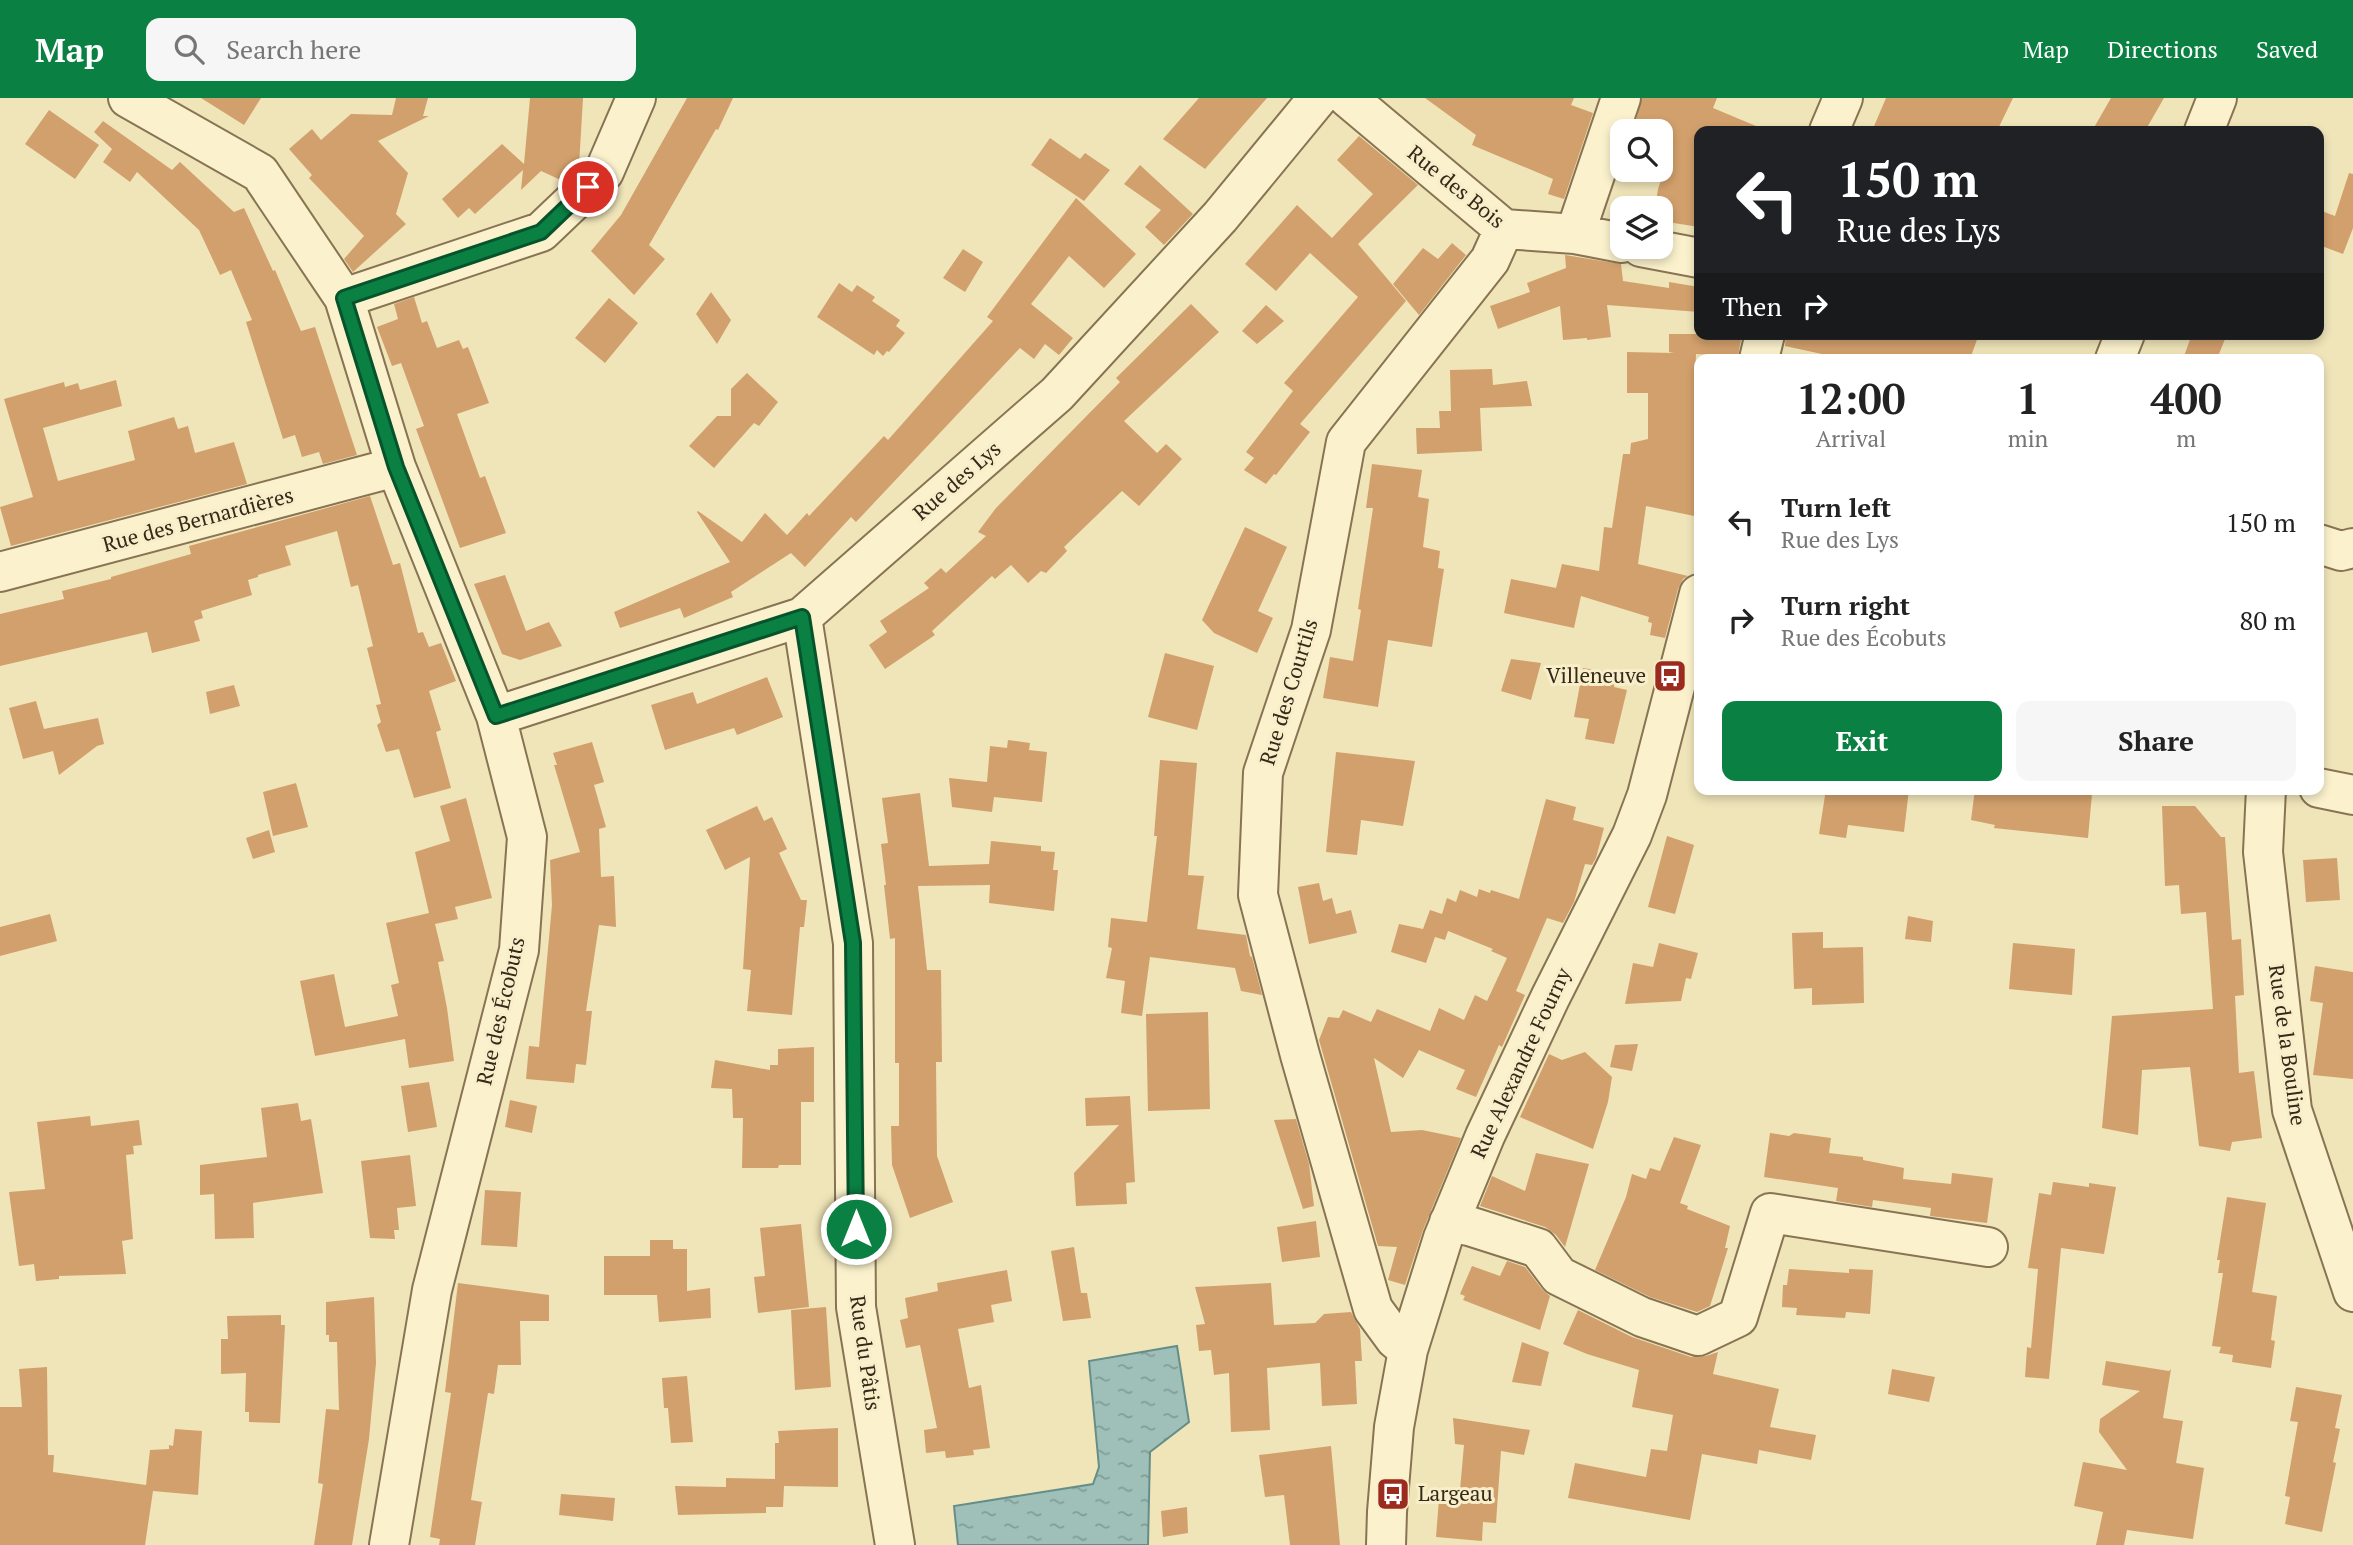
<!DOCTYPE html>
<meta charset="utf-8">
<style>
:root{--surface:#fff;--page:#f6f6f6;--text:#222;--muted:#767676;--accent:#0b8043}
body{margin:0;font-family:"PT Serif",serif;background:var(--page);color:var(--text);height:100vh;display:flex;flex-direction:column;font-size:26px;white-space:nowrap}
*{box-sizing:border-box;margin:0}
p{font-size:23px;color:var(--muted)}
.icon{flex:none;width:38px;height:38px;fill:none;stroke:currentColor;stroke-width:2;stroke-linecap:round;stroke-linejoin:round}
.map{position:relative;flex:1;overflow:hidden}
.drawer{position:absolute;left:1694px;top:256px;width:630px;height:441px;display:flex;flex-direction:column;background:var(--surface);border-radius:14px;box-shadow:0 4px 10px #0003}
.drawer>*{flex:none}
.guide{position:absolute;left:1694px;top:28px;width:630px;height:214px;border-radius:14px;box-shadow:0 4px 10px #0003;background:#202124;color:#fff;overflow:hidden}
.fabs{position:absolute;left:1610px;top:21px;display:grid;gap:14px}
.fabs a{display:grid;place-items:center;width:63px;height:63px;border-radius:14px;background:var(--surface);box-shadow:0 4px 10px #0003;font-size:35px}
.pin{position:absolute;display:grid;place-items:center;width:60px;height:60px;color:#fff;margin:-30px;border:4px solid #fff;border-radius:50%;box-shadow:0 2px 7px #0007}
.me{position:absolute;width:77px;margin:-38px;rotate:0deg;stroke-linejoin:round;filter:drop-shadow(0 0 5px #0008)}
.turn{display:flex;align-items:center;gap:24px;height:147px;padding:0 28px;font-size:32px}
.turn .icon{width:91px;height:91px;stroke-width:2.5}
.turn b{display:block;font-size:49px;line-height:60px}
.then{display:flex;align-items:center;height:66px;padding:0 28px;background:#0003;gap:14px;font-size:26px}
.eta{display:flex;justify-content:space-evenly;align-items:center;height:119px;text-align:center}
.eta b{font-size:42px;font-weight:700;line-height:49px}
.action{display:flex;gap:14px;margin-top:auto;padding:14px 28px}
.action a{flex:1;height:80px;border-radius:14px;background:var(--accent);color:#fff;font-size:28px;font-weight:700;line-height:80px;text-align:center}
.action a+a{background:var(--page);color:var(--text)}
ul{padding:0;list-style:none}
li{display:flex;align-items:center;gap:21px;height:98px;padding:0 28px}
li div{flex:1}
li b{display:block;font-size:26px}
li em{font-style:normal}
header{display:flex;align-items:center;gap:42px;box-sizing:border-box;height:98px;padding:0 35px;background:var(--accent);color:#fff}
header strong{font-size:33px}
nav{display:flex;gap:38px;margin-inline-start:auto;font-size:24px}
.search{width:490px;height:63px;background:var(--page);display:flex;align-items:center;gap:18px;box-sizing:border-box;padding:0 24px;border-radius:14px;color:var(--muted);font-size:26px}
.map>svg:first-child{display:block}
.water{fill:url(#water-ripples);stroke:#668e88;stroke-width:2}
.building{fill:#d2a06c}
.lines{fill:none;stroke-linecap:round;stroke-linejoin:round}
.minor-casing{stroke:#887453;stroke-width:42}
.minor{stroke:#fbf2cd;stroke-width:38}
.route-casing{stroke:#07532c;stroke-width:18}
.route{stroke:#0b8043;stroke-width:12}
.labels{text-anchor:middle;stroke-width:6;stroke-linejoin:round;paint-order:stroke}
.street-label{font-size:21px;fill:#352919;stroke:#f8eec9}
.poi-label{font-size:21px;fill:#352919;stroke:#f8eec9;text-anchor:end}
</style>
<header>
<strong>Map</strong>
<div class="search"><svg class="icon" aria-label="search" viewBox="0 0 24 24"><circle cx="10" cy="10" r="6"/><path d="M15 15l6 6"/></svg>Search here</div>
<nav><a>Map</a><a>Directions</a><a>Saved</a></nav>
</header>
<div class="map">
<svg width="2353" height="1447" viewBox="0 0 2353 1447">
<defs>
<pattern id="water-ripples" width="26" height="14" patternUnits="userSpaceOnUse" patternTransform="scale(1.75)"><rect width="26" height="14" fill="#9ec0b9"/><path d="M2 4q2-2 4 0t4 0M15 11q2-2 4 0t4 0" fill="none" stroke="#829c96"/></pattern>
</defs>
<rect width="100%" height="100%" fill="#f0e5b9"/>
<path class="water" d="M1177,1248L1189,1324L1150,1354L1148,1447H958L954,1408L1093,1386L1099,1369L1089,1263Z"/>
<path class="building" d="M201,0H261L244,27Z
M396,0H428L423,18H429L378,43L408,75L396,116L406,126L353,174L344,161L364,138L309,80L312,77L289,51L312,31L321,42L351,16L392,17Z
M530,0H583L579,68L563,83L541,73L521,92L523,72L475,116L469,110L458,120L442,101L502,46L524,66Z
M687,0H733L718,32L716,31L649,147L665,161L634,197L591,153L621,117Z
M1199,0H1267L1205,71L1163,41Z
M1425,0H1574L1571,7L1593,15L1564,101L1548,96L1553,81L1472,47L1476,37Z
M1642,0H1717L1713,10L1768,33H1699V129L1661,123V110H1655L1658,91L1672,50L1661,47V33H1633Z
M1886,0H2013L1997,33H1872Z
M2111,0H2164L2145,33H2092Z
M49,12L99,47L75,81L25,46Z
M103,23L172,72L180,64L234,114L244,110L273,173L275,172L301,233L315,229L357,357L323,366L319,354L302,359L295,337L283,341L246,224L252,222L231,172L220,177L199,132L137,74L130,84L103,64L112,51L94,34Z
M1359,38L1418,87L1358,146L1406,203L1300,326L1310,334L1276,377L1274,376L1266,386L1244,372L1254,360L1246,354L1293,293L1284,285L1358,199L1310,155L1276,193L1245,166L1297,107L1332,140L1373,96L1337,62Z
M1050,40L1080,61L1085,55L1110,72L1084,103L1031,67Z
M1140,67L1193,116L1164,147L1145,129L1161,112L1124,86Z
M2349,75L2353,76V130L2343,156L2319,147V112L2335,118Z
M1076,100L1136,156L1104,190L1069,158L1031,206L1073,240L1059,257L1045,246L1034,261L1020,250L856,424L851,419L805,469L791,455L731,494L733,499L684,520L680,510L620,530L614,514L730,464L697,414L698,413L742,444L765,415L787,437L807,415L809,418L884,338L888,342L993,223L987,219Z
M1452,145L1466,157L1419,217L1393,186L1423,150L1438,161Z
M963,151L983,164L965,194L943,180Z
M1565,157L1621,166L1623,183L1669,190V184L1699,189V214L1607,207L1611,239L1587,242V240L1563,242L1560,208L1498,231L1490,208L1530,194L1527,185L1566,170Z
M839,185L852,194L857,187L875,199L872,203L900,222L896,228L905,235L889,254L887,253L883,258L877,252L874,257L817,219Z
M711,194L731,222L717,246L696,216Z
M414,199L422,225L427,223L437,250L459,242L463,251L468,249L489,305L457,316L480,380L485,378L506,435L460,450L416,331L424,328L401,265L392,268L377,229L398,221L394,206Z
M609,200L638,225L605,265L575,240Z
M1191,206L1219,234L1124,323L1157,355L1166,346L1182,361L1139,408L1122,393L1064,449L1067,453L1046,475L1041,473L1028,485L1011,467L995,481L992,478L932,533L935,537L885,571L869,547L887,534L880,523L929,490L924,485L941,470L946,475L986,438L978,434L996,410L1120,284L1116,280Z
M1266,207L1284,223L1257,246L1242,233Z
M1669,236H1742L1738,258L1696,256L1694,301H1699V419L1646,408L1638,466L1688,478L1683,481L1678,491L1665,540L1650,537L1652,525L1648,524L1649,519L1581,498L1574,530L1504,515L1511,481L1556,490L1562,466L1599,473L1604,429L1612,430L1623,356H1630L1631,345L1648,341V295H1627V254L1674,255L1669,254Z
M1786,236H1979L1970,261H1845L1785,248Z
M2192,236H2227L2217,261H2183Z
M1492,271L1493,287L1527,283L1532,308L1480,310L1482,353L1417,356L1416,330H1440L1439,313H1451L1450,272Z
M747,275L778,304L759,328L754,325L714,370L689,348L717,318H731V291Z
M116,282L122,308L43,330L58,383L135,362L128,333L174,319L178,331L188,328L195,355L234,344L247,386L11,448L0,409L33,399L4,301L64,284L65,289L78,285L80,292Z
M1372,366L1422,372L1418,399L1429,401L1423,449L1440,453L1438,470L1444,471L1432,549L1388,542L1378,609L1323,600L1330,559L1353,563L1361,512L1358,511L1373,410H1366Z
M370,398L393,467L400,465L418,535L423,534L429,549L441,545L456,583L429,593L441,632L436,634L451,690L414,700L399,651L386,654L377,627L381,624L376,607L381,606L367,550L373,548L358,487L351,489L337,433L285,448L291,467L258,477V479L248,482L252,497L201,513L203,520L194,523L200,543L152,555L147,534L0,568V516L64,501L62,493L111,481V479L191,456L189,448Z
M1245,429L1287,449L1258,513L1273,520L1257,555L1214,535L1202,522Z
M505,477L526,533L549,524L562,548L520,562L502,556L474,486Z
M1165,555L1214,568L1197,632L1148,619Z
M1511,561L1541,565L1531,602L1501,593Z
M1583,570L1616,575L1614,589L1627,592L1614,646L1585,641L1589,621L1574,619Z
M767,579L783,619L737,637L734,630L665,652L651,607L693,594L697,606Z
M234,587L240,608L210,616L206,594Z
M36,603L44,631L98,620L104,646L97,648L59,677L53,653L23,661L9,610Z
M1008,642L1030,645L1029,652L1047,654L1042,704L994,699L992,714L952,709L949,680L987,684L990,648L1007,650Z
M592,644L604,684L594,687L606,729L599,731L601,779L614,778L616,829L599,827L586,913H592L586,967L576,966L574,985L526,981L529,948L539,949L552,807L550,762L580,754L554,667H557L553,655Z
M1336,654L1415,663L1403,728L1361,722L1357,757L1326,754Z
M1160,662L1197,665L1188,777L1204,778L1197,831L1246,837L1250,858L1252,859L1262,897L1241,893L1235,870L1150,859L1142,918L1121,915L1125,883L1106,880L1112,850L1108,849L1111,820L1147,824L1157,738H1154Z
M296,685L308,729L273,738L263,694Z
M1826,691H1909L1904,734L1848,727L1846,740L1819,736Z
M1975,691H2020L2066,697V693L2092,696L2088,740L1994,730L1995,727L1971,722Z
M920,695L929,768L989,766L991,743L1041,748V753L1055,754L1053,772H1058L1054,813L989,805L990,787L918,788L927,872H941L942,964H936L937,1058L953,1104L910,1120L892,1067L891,1028H899V965H895V840L890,841L884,787H886L881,746L888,745L882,700Z
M466,700L492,800L455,809L458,821L435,826L444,863L438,864L447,910L454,963L409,970L405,941L315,958L300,883L334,876L345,929L398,918L391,887L399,885L386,825L429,815L415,754L450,743L440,708Z
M1546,701L1576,709L1573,722L1604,730L1596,760L1592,767L1585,766L1574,804L1563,825L1547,820L1516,893L1525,897L1502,949L1499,947L1476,999L1456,991L1465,972L1419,952L1403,980L1374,960L1391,1034L1422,1032L1461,1040L1423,1132L1405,1187L1388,1182L1397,1149L1378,1148L1319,942L1328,919L1339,920L1343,912L1371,924L1377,911L1430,933L1439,910L1464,922L1475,897L1487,903L1507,860L1491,853L1493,851L1448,833L1445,842L1435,839L1426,865L1391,854L1399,826L1423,831L1430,812L1442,816L1447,800L1456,804L1460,792L1477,799L1479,791L1490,795L1491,792L1519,801Z
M757,708L764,723L772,719L787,751L779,755L801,802H807L804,829H800L792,917L747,913L751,872L743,871L750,759L725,772L706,732Z
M2162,708H2195L2221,739H2225L2232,842L2241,841L2244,897L2235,898L2239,975L2254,973L2262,1040L2232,1044L2230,1053L2199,1048L2190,969L2142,972L2138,1037L2102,1030L2112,918L2213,911L2206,814L2181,816L2179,787L2165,788Z
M269,732L275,754L253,761L246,740Z
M1667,738L1694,747L1675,816L1648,809Z
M2337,760L2340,802L2306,804L2303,762Z
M1319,785L1323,803L1332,800L1336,816L1351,812L1357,835L1309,846L1298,789Z
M50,816L57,843L0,858V829Z
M1908,818L1933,823L1931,844L1905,841Z
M1823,834V850L1863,849L1864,905L1812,907V890L1794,891L1792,835Z
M1659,845L1698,855L1691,881L1686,880L1681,903L1625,906L1633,865L1653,869Z
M2013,845L2075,851L2072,897L2009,891Z
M2315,868L2353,874V981L2313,977L2323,905L2310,903Z
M1208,914L1210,1011L1148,1013L1146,916Z
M1638,946L1632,973L1610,969L1615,947Z
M814,949V1004H801V1067H779L778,1070H742L743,1020H733L732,991L711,990L715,962L770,972V967H778V951Z
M1585,954L1612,979L1608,1004L1593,1051L1520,1019L1549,956L1562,962Z
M429,984L437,1029L408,1034L401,988Z
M1130,998L1135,1084L1126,1085L1127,1106L1076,1108L1074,1075L1119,1027L1086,1028L1085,1000Z
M510,1002L537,1008L532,1035L505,1029Z
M298,1005L301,1023L311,1021L323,1095L253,1105L254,1140L215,1141L214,1096L200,1097V1067L267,1059L261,1010Z
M90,1018L91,1028L139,1022L142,1047L133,1048L134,1056L126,1057L133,1141L122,1143L126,1176L59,1178V1181L36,1183L34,1166L19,1168L9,1094L45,1091L37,1024Z
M1296,1021L1309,1066L1314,1108L1303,1111L1274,1022Z
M1770,1035L1789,1038L1794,1035L1831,1040L1829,1055L1863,1059V1062L1904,1070L1903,1081L1951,1086L1952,1075L1993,1080L1987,1125L1930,1118L1931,1110L1873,1102L1872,1109L1836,1103L1838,1090L1764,1079Z
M1674,1039L1701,1047L1680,1105L1688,1108L1687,1111L1730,1128L1725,1150H1728L1710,1208L1697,1214L1650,1199L1595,1172L1626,1099L1632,1076L1646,1081L1650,1070L1660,1073Z
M1536,1055L1589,1066L1565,1149L1556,1137L1545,1129L1480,1108L1492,1078L1525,1093Z
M410,1057L416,1108L397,1110L399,1132H394L395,1141L370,1140L361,1063Z
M2053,1084L2089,1089V1085L2116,1089L2104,1156L2061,1150L2049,1281L2025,1279L2027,1249L2031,1250L2038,1171L2028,1170L2039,1095L2051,1097Z
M485,1092L521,1094L517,1149L481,1147Z
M2227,1099L2266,1105L2252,1194L2277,1198L2271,1242L2275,1243L2271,1270L2232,1264L2233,1257L2219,1255L2221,1249L2212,1248L2223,1175H2218L2220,1162H2217Z
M1316,1123L1320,1159L1282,1164L1277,1129Z
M801,1126L809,1209L758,1215L754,1179L765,1178L760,1130Z
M650,1142H673V1151H687V1193L710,1190L711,1220L659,1224L657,1197H604V1158H650Z
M1074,1149L1081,1195H1087L1091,1220L1063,1223L1051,1153Z
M1507,1163L1525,1169L1542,1191L1550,1198L1540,1232L1463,1202L1465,1198L1460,1196L1472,1168L1500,1178Z
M1789,1171L1849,1175V1171L1873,1172L1870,1216L1846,1214L1845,1220L1796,1217L1797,1210L1782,1209L1783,1187H1787Z
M1007,1172L1012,1203L991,1207L994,1224L958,1231L969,1290L981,1287L990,1350L973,1352L974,1357L946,1360L945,1353L926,1355L924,1332L937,1330L920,1247L906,1250L900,1222L908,1220L905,1200L938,1193L937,1185Z
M458,1185L549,1197V1223H520L521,1267H498L494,1296L488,1295L471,1402L482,1404L475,1447H439L440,1441L430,1439L451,1295L445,1294Z
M1271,1185L1274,1227L1315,1225L1324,1216L1351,1214L1360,1231L1362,1263H1355L1357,1306L1322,1308L1320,1265L1267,1270L1270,1332L1231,1334L1229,1275L1214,1277L1211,1252L1199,1253L1196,1227L1205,1226L1195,1189Z
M374,1199L376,1265L369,1341L352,1447H314L323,1386L318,1385L326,1311L339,1312L337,1244H329V1237H326V1204Z
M826,1209L831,1289L795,1292L791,1212Z
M1578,1212L1632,1239L1691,1259L1706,1258L1718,1254L1713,1276L1779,1291L1770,1329L1816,1337L1811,1362L1759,1352L1757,1366L1702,1356L1690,1422L1568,1400L1575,1365L1646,1379L1651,1351L1667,1353L1673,1317L1632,1309L1639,1272L1587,1256L1563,1246Z
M281,1217V1227H285L280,1325L249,1324V1314H245L246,1275L221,1276V1241H228L227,1218Z
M1522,1244L1549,1254L1541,1288L1512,1284Z
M2106,1263L2169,1273L2171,1271L2163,1320L2183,1323L2176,1365L2204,1370L2193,1441L2127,1432L2124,1447H2096L2103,1414L2074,1408L2083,1364L2127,1372L2099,1334L2100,1321L2140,1293L2102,1287Z
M47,1269L48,1357H54L53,1374L146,1387L150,1352L169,1351V1347L173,1348L175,1331L202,1333L198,1397L153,1393L145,1447H0V1309H22L19,1271Z
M1892,1271L1935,1279L1929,1304L1888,1296Z
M687,1278L693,1344L671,1345L668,1310H664L662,1280Z
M2296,1289L2342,1297L2335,1330L2340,1331L2333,1364L2336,1365L2322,1434L2285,1426L2290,1399L2285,1398L2298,1324L2290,1323Z
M1453,1320L1530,1332L1524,1357L1501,1353L1496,1425L1483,1424L1482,1443L1436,1439L1439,1401L1459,1403L1464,1347L1455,1346Z
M838,1330V1389L784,1388L783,1409H766V1415L678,1417L675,1388L726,1389V1380L775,1381V1345H779L778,1333Z
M1331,1348L1340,1447H1290L1284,1397L1265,1399L1259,1357Z
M561,1396L615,1400L613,1423L559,1417Z
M1187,1409L1188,1435L1163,1439L1161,1413Z"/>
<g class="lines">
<defs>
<path id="minor" d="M128,0L260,75L344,200L396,369L496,618L527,739L519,852L432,1192L389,1447
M1348,0L1504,131L1575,136L1622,145
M1829,33L1843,0
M2204,33L2217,0
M1575,136L1621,0
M1641,149L1699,160
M344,200L541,134L604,74L636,0
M1759,261L1765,236
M2115,261L2125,236
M2319,446L2341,453L2353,450
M0,474L396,369
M802,519L853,845L856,1209L895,1447
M496,618L802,519L1057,296L1220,119L1318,0
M2319,690L2353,697
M2266,691L2263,754L2292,1012L2353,1194
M1449,1124L1469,1128L1538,1150L1559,1178L1642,1219L1698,1238L1738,1219L1770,1115L1988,1149
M1408,1252L1395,1241L1373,1211L1300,957L1258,797L1263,675L1311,532L1346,344L1490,162L1504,131
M1386,1447L1387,1414L1394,1329L1408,1252L1443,1140L1485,1038L1550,900L1632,737L1647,697L1699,496"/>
</defs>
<use href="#minor" class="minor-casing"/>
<use href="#minor" class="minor"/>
</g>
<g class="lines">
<defs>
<path id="route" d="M588,89L541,134L344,200L396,369L496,618L802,519L853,845L856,1131"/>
</defs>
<use href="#route" class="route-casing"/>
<use href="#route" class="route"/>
</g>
<defs>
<symbol id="bus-square" viewBox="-11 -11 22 22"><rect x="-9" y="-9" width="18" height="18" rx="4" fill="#9b2a1f" stroke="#f8eec9"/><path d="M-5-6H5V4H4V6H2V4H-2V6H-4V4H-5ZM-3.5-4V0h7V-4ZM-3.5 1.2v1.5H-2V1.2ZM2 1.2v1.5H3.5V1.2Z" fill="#fff"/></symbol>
</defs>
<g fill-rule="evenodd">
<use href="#bus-square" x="1651" y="559" width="38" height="38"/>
<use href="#bus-square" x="1374" y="1377" width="38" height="38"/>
</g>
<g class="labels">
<g class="street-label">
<text transform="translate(1456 89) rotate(39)" y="7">Rue des Bois</text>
<text transform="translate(957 383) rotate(-41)" y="7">Rue des Lys</text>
<text transform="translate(198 422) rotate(-15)" y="7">Rue des Bernardières</text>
<text transform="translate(1289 594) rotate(-73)" y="7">Rue des Courtils</text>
<text transform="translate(501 913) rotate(-77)" y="7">Rue des Écobuts</text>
<text transform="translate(2287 947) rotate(82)" y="7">Rue de la Bouline</text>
<text transform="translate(1521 965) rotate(-65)" y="7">Rue Alexandre Fourny</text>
<text transform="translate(865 1255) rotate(82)" y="7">Rue du Pâtis</text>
</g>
<g class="poi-label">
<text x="1646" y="585">Villeneuve</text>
<text x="1418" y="1403" text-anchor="start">Largeau</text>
</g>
</g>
</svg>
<div class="fabs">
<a><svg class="icon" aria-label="search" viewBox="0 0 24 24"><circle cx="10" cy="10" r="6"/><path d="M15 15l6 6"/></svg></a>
<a><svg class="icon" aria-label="layers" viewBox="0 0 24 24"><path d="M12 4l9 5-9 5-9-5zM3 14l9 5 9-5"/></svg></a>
</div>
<div class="pin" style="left:588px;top:89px;background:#d93025"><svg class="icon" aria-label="arrive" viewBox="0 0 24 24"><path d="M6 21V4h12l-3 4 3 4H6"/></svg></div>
<svg class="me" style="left:856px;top:1131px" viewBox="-20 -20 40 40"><circle r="17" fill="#0b8043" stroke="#fff" stroke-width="3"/><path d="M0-11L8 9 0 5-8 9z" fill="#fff"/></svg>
<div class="guide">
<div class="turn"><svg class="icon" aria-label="left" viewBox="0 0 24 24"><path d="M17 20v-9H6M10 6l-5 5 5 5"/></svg><div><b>150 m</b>Rue des Lys</div></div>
<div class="then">Then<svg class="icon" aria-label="right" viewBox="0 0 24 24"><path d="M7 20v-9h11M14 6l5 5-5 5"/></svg></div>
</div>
<section class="drawer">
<div class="eta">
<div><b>12:00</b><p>Arrival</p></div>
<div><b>1</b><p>min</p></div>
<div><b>400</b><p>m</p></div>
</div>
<ul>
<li><svg class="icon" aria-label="left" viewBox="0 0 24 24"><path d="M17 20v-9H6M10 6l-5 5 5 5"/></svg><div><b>Turn left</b><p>Rue des Lys</p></div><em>150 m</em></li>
<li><svg class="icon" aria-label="right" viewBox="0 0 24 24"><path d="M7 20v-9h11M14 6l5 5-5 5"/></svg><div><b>Turn right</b><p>Rue des Écobuts</p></div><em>80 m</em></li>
</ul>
<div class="action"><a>Exit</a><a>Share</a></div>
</section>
</div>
